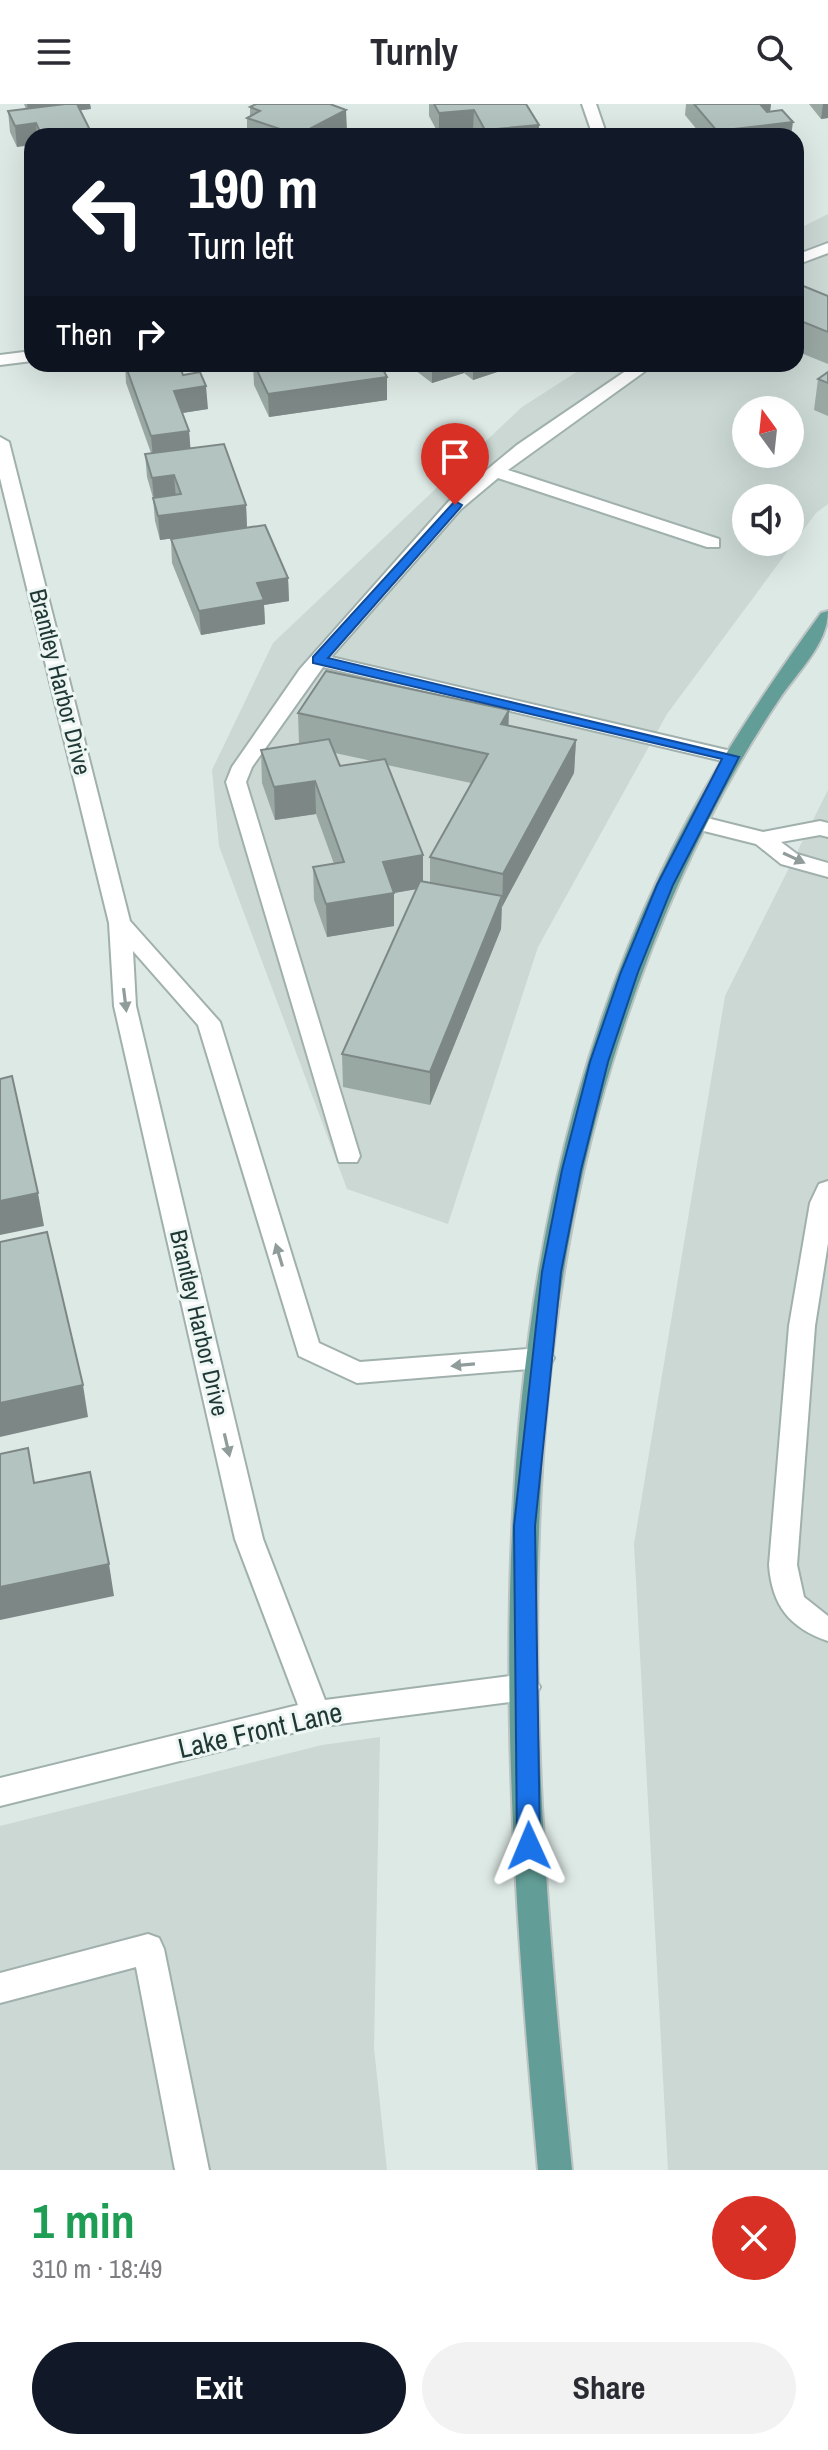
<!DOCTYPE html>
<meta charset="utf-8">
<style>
:root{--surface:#fff;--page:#f2f2f3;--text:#2b2b33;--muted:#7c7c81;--accent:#111827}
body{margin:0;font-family:"Archivo Narrow",sans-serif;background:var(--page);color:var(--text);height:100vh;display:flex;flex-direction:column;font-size:30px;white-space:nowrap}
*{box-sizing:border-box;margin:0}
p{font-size:26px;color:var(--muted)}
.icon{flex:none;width:44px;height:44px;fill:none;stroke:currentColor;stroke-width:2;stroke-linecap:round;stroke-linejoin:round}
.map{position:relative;height:2066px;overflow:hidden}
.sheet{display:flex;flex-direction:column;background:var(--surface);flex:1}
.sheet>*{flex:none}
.hud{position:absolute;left:24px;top:24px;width:780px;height:244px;border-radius:24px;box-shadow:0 8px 32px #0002;background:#111827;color:#fff;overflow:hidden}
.needle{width:52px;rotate:345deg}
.controls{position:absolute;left:732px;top:292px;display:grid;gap:16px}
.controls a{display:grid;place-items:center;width:72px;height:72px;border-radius:50%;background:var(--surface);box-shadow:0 8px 32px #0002;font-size:40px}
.pin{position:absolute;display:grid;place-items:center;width:68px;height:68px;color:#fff;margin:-82px -34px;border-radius:50% 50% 50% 0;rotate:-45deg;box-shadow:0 0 8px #0007}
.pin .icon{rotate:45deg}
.me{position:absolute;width:88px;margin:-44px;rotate:359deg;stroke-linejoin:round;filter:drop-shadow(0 0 6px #0008)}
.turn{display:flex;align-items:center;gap:28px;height:168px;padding:0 32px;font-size:36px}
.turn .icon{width:104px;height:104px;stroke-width:2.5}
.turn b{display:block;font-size:56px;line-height:68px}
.then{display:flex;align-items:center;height:76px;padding:0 32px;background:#0003;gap:16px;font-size:30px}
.round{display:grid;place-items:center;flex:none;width:84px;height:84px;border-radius:42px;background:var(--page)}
.head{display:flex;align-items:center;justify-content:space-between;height:136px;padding:0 32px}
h1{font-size:48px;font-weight:800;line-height:60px;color:#1e9e55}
.action{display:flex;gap:16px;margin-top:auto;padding:16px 32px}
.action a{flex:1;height:92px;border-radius:48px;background:var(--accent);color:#fff;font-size:32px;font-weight:800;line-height:92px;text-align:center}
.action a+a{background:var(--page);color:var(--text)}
header{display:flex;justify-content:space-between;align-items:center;height:104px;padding:0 32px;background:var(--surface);font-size:36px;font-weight:800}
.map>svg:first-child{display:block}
.built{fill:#cbd8d4;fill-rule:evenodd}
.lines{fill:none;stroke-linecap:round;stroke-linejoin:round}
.minor-casing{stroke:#a0b0ad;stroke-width:4}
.major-casing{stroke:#bcc3c2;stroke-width:4}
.minor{fill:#fff;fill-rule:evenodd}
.major{fill:#629e97;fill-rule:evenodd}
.wall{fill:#9aa8a4;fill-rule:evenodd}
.shaded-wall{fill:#7d8886}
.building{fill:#b3c3bf;stroke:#7d8886;stroke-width:2}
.oneway{fill:#8f9c9a}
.route{fill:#1a73e8;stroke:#114b97;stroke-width:2}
.labels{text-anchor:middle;stroke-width:6;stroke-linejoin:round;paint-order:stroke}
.street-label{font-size:24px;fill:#1f3835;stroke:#edf6f3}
.near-street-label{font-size:28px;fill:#1f3835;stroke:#edf6f3}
</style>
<header><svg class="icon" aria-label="menu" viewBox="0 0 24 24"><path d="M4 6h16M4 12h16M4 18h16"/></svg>Turnly<svg class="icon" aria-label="search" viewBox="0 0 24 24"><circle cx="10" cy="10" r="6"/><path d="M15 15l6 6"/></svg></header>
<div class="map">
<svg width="828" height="2066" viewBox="0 0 828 2066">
<rect width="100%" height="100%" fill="#dde9e5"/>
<path class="built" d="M828,110V400L816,409L667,610L538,843L448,1120L347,1085L219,742L212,666L273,539L522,303L589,260H796V126ZM746,306H790V350H746ZM746,394H790V438H746Z
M828,686V2066H668L634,1440L725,892Z
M380,1633L374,1944L387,2066H0V1722L322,1641Z"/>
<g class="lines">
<defs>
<path id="minor" d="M582,0H596L607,32H593Z
M828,139V149L796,161V151Z
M32,247V257L0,261V251Z
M636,260H655L508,366L719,435V443H707L498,374L461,405L331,553L731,647L741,653L731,659L323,563L252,663L246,678L360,1052L357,1058H339L226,678L232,663L300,565L449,397L517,341Z
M0,333L9,338L130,817L220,918L319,1239L360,1258L541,1244L550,1247L554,1254L550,1261L541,1264L357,1279L299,1252L198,921L133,847L136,902L263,1435L325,1596L525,1570L535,1574L540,1583L535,1592L525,1596L316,1623L0,1702V1674L298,1601L235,1435L114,902L109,819L0,374Z
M699,712L763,728L820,717L828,719V733L820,731L781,738L797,750L828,759V773L781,760L756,740L692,724L688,719L692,714Z
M828,1077V1139L815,1222L797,1461L804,1493L828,1512V1537C790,1524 772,1502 769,1461L789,1222L810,1099L819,1080Z
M148,1830L159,1834L164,1845L209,2066H175L136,1863L0,1899V1869Z"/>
<path id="major" d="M828,507C828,541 796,569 778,597C704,708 651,832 612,959C503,1315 535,1701 572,2066H538C499,1636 470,1175 659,773C704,678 760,593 821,509Z"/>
</defs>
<use href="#minor" class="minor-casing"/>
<use href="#major" class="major-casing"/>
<use href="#minor" class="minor"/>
<use href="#major" class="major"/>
</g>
<path class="wall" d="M24,0H90L91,5L80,6L93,32H32L17,43L10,28L8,7L26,5Z
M429,0H526L539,21V32H476L473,27L438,29L429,12Z
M686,0H771L770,7L791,32H702L685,11Z
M809,0H828V14L821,15Z
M250,3L347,27L337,32H247V14L250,12Z
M796,179L828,192V260L796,247Z
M125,260H179L183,271L208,305L182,309L189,327L190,344L246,401L247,423L288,474L289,497L264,501L265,520L201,531L172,459L171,435L189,432L160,436L155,417L153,394L147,373L145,350L151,349L126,279Z
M253,260H380L387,296L269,313L254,281Z
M407,260H521L473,276L464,269L432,279Z
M828,268V312L814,306L818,275Z
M298,609L509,622L576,636L574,669L502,803L501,825L430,1001L343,983L342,950L416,785L394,789V822L327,833L314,796L313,763L334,760L316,710L275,716L262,679L261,646L299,640ZM335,649L372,657L340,662ZM387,661L471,679L430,753V778L423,777Z"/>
<path class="shaded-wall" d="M27,0H90L91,5L29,12Z
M755,0H771L769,15Z
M823,0H828V14L821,15Z
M346,6L347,27L337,32H298Z
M474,6L473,27L439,31V9Z
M793,18L791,32H717V27Z
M36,19L37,32H32V41L17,43L15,22Z
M539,21V32H485V26Z
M432,260H464V269L432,279Z
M473,260H521L473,276Z
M387,273V296L269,313L268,290Z
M206,282L208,305L176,310L174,287Z
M189,327L191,350L153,355L151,332Z
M174,371L176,394L154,397L152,374Z
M246,401L247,424L160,436L158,412Z
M288,474L289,497L264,501L265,520L201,531L199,507L257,479Z
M509,606L508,639L501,620Z
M576,636L574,669L502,803L503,770Z
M315,677L316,710L275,716L274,683Z
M423,751V784L394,789V822L327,833L326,800L383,758Z
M502,792L501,825L430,1001V968Z
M38,1089L44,1122L0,1131V1097Z
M83,1281L88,1313L0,1333V1299Z
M109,1460L114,1492L0,1516V1483Z"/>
<path class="building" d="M65,0H77L93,32H42L36,19L15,22L8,7Z
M256,0H330L346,6L298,31L247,14L260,7L250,3Z
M434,0H526L539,21L485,26L474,6L439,9Z
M694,0H760L767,8L782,6L793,18L717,27Z
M450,24L467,32H431Z
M796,179L828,192V228L796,215Z
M125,260H179L183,271L200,268L206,282L174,287L189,327L151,332Z
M254,260H380L387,273L268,290Z
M828,268V279L818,275Z
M224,340L246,401L158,412L153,394L181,390L174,371L152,374L145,350Z
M265,421L288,474L257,479L264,496L199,507L171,435Z
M326,567L509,606L501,620L576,636L503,770L430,753L488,650L298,609Z
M329,635L340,662L385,655L423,751L383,758L394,789L326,800L313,763L344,758L315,677L274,683L261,646Z
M420,777L502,792L430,968L342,950Z
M12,972L38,1089L0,1097V975Z
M47,1128L83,1281L0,1299V1138Z
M28,1344L34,1379L90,1368L109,1460L0,1483V1350Z"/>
<defs><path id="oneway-solid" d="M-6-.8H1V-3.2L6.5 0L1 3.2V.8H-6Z" transform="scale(2)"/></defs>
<g class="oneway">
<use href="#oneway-solid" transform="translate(794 754) rotate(25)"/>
<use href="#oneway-solid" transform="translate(125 896) rotate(83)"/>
<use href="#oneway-solid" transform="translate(279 1151) rotate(-107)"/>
<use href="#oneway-solid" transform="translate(463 1261) rotate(175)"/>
<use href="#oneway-solid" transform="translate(227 1341) rotate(77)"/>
</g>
<path class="route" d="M455,397L462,401L460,404L328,554L739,653L673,781L638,868L608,958L581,1066L561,1168L535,1422L540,1742L537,1749L529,1753L521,1749L517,1742L514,1422L542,1168L562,1066L590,958L621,868L657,781L722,655L313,559V553Z"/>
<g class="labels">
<g class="street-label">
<text transform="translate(60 578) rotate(76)" y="8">Brantley Harbor Drive</text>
<text transform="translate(199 1219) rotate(77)" y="8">Brantley Harbor Drive</text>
</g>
<g class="near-street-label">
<text transform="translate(260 1626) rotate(-13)" y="10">Lake Front Lane</text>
</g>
</g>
</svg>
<div class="controls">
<a><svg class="needle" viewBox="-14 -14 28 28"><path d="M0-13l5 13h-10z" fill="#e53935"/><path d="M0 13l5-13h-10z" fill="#7c7c81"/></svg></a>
<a><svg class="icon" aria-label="sound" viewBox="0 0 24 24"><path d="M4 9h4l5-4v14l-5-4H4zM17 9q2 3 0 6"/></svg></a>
</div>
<div class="pin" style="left:455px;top:401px;background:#d93025"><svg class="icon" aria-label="arrive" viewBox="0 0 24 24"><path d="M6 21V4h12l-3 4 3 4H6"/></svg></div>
<svg class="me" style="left:529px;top:1742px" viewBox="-20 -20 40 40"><path d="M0-17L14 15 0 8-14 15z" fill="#1a73e8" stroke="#fff" stroke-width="4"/></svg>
<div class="hud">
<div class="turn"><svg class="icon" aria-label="left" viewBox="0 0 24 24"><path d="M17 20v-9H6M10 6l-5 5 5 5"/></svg><div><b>190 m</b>Turn left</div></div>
<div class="then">Then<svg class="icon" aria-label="right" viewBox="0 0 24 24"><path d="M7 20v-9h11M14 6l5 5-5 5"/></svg></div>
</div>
</div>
<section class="sheet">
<div class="head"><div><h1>1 min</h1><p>310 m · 18:49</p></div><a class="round" style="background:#d93025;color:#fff"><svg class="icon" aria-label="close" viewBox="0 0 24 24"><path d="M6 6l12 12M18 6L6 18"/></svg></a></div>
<div class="action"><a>Exit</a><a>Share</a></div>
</section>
